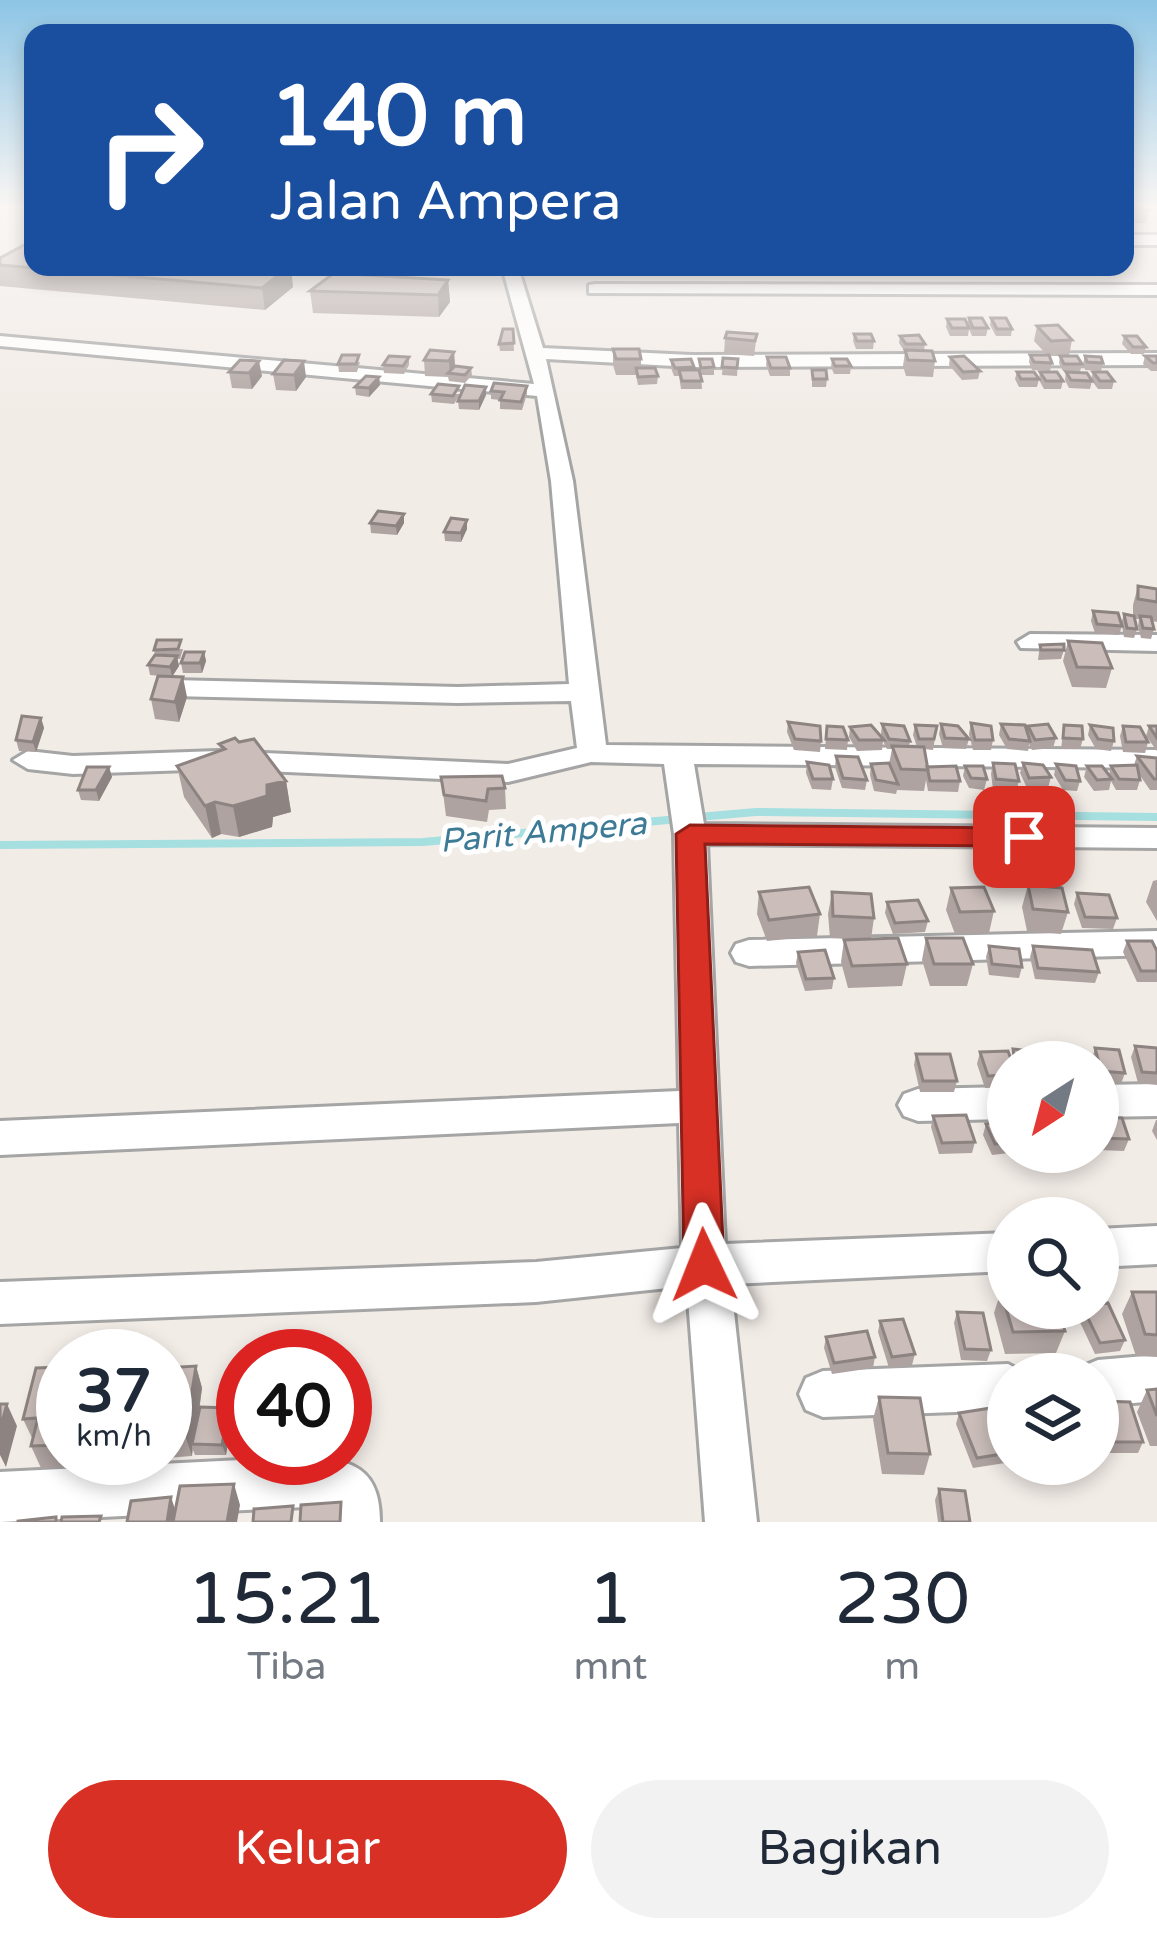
<!DOCTYPE html>
<html lang="id">
<style>
:root{--surface:#fff;--page:#f2f2f3;--text:#1f2937;--muted:#747a83;--accent:#d93025}
body{margin:0;font-family:"Varela Round",sans-serif;background:var(--page);color:var(--text);height:100vh;display:flex;flex-direction:column;font-size:45px;white-space:nowrap}
*{box-sizing:border-box;margin:0}
p{font-size:39px;color:var(--muted)}
.icon{flex:none;width:66px;height:66px;fill:none;stroke:currentColor;stroke-width:2;stroke-linecap:round;stroke-linejoin:round}
.map{position:relative;height:1522px;overflow:hidden}
.drawer{display:flex;flex-direction:column;background:var(--surface);flex:1}
.drawer>*{flex:none}
.hud{position:absolute;left:24px;top:24px;width:1110px;height:252px;border-radius:24px;box-shadow:0 6px 18px #0003;background:#1a4fa0;color:#fff;overflow:hidden}
.needle{width:78px;rotate:216deg}
.controls{position:absolute;left:987px;top:1041px;display:grid;gap:24px}
.controls a{display:grid;place-items:center;width:132px;height:132px;border-radius:50%;background:var(--surface);box-shadow:0 6px 18px #0003;font-size:60px}
.speed{position:absolute;left:36px;top:1329px;display:flex;gap:24px;font-size:60px;font-weight:700;text-align:center}
.speed>*{display:grid;place-content:center;width:156px;height:156px;border-radius:50%;background:var(--surface);box-shadow:0 6px 18px #0003;line-height:1}
.speed small{font-size:30px;font-weight:400}
.speed .limit{border:18px solid #d22;background:#fff;color:#111}
.pin{position:absolute;display:grid;place-items:center;width:102px;height:102px;color:#fff;margin:-51px;border-radius:24px;box-shadow:0 6px 18px #0006}
.me{position:absolute;width:132px;margin:-66px;rotate:358deg;stroke-linejoin:round;filter:drop-shadow(0 0 9px #0008)}
.turn{display:flex;align-items:center;gap:42px;height:252px;padding:0 48px;font-size:54px}
.turn .icon{width:156px;height:156px;stroke-width:2.5}
.turn b{display:block;font-size:84px;line-height:102px}
.eta{display:flex;justify-content:space-evenly;align-items:center;height:204px;text-align:center}
.eta b{font-size:72px;font-weight:600;line-height:84px}
.primary-button{display:flex;gap:24px;margin-top:auto;padding:24px 48px}
.primary-button a{flex:1;height:138px;border-radius:72px;background:var(--accent);color:#fff;font-size:48px;font-weight:600;line-height:138px;text-align:center}
.primary-button a+a{background:var(--page);color:var(--text)}
.map>svg:first-child{display:block}
.lines{fill:none;stroke-linecap:round;stroke-linejoin:round}
.stream{stroke:#a6dfe0;stroke-width:8}
.minor-casing{stroke:#a5a5a5;stroke-width:6}
.minor{fill:#fff;fill-rule:evenodd}
.wall{fill:#aea3a0}
.shaded-wall{fill:#8d8482}
.building{fill:#cabdba;stroke:#8d8482;stroke-width:3}
.route{fill:#d93025;stroke:#8d1f18;stroke-width:3}
.labels{text-anchor:middle;stroke-width:10;stroke-linejoin:round;paint-order:stroke}
.water-label{font-size:33px;font-style:italic;fill:#3d7a95;stroke:#fff}
</style>
<div class="map">
<svg width="1157" height="1522" viewBox="0 0 1157 1522">
<rect width="100%" height="100%" fill="#f2ece7"/>
<g class="lines">
<path class="stream" d="M698,817L756,812L1157,817
M0,845L423,842L679,819"/>
<defs>
<path id="minor" d="M1125,235H1157V245H1125Z
M502,267H518L543,348L692,355L1157,353V365L692,367L546,359L573,481L606,745L1157,750V768L694,764L704,824L1157,828V848L707,844L725,1244L1008,1233V1271L731,1284L757,1522H705L687,1286L536,1302L0,1324V1282L536,1262L682,1248L679,1123L0,1155V1121L679,1091L674,834L664,764L591,762L508,782L218,769L73,774L28,769L13,760L28,751L73,756L218,751L508,764L577,748L571,701L458,703L172,696L158,688L172,680L458,687L569,684L551,481L537,396L0,346V336L534,384Z
M595,284L1157,285V295L589,293V285Z
M1030,634L1157,635V651L1021,648L1017,642Z
M1157,931V955L749,966L736,962L731,953L736,944L749,940Z
M1157,1084V1116L1098,1117V1085Z
M1008,1087V1119L918,1121L904,1116L898,1105L904,1094L918,1089Z
M1157,1226V1264L1098,1267V1229Z
M1157,1355V1401L1098,1406V1374H1078L1081,1367L1098,1360Z
M1008,1364L1026,1374H1008V1410L823,1417L806,1410L799,1394L806,1378L823,1371Z
M283,1458C334,1458 381,1455 380,1522H328L327,1506L0,1522V1472Z"/>
</defs>
<use href="#minor" class="minor-casing"/>
<use href="#minor" class="minor"/>
</g>
<path class="wall" d="M1125,207L1149,210L1146,223H1125Z
M0,258L293,287L265,310L0,286Z
M448,280L450,302L439,317L313,313L310,291Z
M969,318L988,328L986,336H972L969,329L968,336H950L946,327L947,319L967,325Z
M991,318L1012,329L1011,336H996L990,325Z
M1037,326L1072,340L1069,356L1082,364L1080,372L1063,371L1059,363L1060,356H1049L1052,363L1050,371L1032,370L1029,362L1030,355H1047L1034,341Z
M513,329L514,351H500L499,344Z
M757,334L754,356L724,354L725,338Z
M854,334L874,341L873,349H856L853,341Z
M900,336L925,344L924,351L935,361L933,377L906,376L903,366L905,352L899,343Z
M1124,336L1146,347L1144,354H1131L1122,344Z
M613,349L641,359V368L658,376L657,384L638,385L636,375H616L613,365Z
M454,352L455,366L471,368L472,375L465,383L449,381L448,377L425,376L424,360Z
M1085,356L1103,363L1101,371L1085,370L1083,363Z
M1145,356H1157V371H1151L1143,364Z
M409,357V365L404,374L384,373L383,365Z
M767,357L790,368V376H770L766,365Z
M950,357L980,371L978,379L962,380L949,365Z
M723,358L738,359L737,376L722,375Z
M699,359L714,367V375H701L702,389H681L679,376H674L671,368V360L694,367V370H699Z
M832,359L851,366L850,374H834L831,367Z
M240,360L262,376L252,389L232,388L229,372Z
M284,360L306,377L296,391L276,390L273,374Z
M360,362L357,372H339L338,364Z
M812,370L827,379L826,387H812Z
M1017,372L1039,379L1037,387H1019L1015,379Z
M1040,372L1063,381L1061,389H1044L1039,380Z
M1066,372L1091,379L1093,372L1114,381L1112,389H1098L1092,381L1090,389L1069,388L1065,380Z
M379,377L380,385L369,397L356,395L355,387Z
M527,386V394L522,410L500,409V400L491,399V391Z
M486,387V395L479,410L459,409L458,401Z
M431,394H460L454,404L432,402Z
M404,514V523L397,535L371,533L370,523Z
M467,529L461,542L445,541L444,532Z
M1138,586L1157,589V622L1152,621L1154,629L1151,639L1141,638L1138,626L1139,619H1135L1137,629L1134,638L1124,637L1122,626L1119,635L1095,633L1091,621L1093,611L1121,624L1124,614L1133,615V605Z
M1068,641L1112,668L1106,688L1072,687L1063,661Z
M1040,645L1064,650L1061,659L1038,660Z
M183,649L180,659H177L179,666L172,676L187,697L179,722L155,719L151,699L161,676L150,675L148,665L155,655L154,650Z
M204,652L206,661L202,673H183L181,663Z
M41,718L44,728L36,752L19,751L16,740Z
M788,722L821,741L820,752L794,750L787,732Z
M971,723L993,740L991,750H973L969,734Z
M882,724L910,741L909,747H917L913,735L915,725L937,726L933,750L924,749L928,767L960,781L958,792L928,791L926,780L924,791L897,790L896,794L874,791L870,775L871,764H889L892,749H887L883,741L882,750L857,751L849,737L850,727L882,738L881,734Z
M941,724L969,739L966,749L943,748L939,734Z
M1001,724L1026,730L1028,726L1056,738L1053,748L1032,750L1029,744L1028,751L1007,749L999,735Z
M1064,725L1083,739L1080,749H1061Z
M1090,725L1114,741L1111,751L1096,749L1088,735Z
M1123,726L1148,742L1145,753L1123,752L1120,736Z
M1149,726H1157V751L1146,736Z
M826,737L848,740L847,750L825,749Z
M239,742L286,781L291,812L273,817L272,827L239,837L221,834L212,838L184,797L177,766L221,751L219,744Z
M836,756L867,780L865,790L842,788L835,767Z
M1137,756L1157,758V790H1150L1139,774L1140,780L1137,790H1116L1111,781L1109,790L1094,791L1084,777L1087,766L1109,775L1111,766L1134,765Z
M807,762L833,779L831,790L812,789L806,773Z
M993,763L1019,781L1016,792L993,789L991,774Z
M1023,763L1051,777L1048,788H1027L1020,773Z
M1056,764L1080,781L1077,791L1063,790L1054,775Z
M965,766L987,779L984,790L969,788L963,776Z
M109,767L112,777L99,801L81,800L78,790Z
M441,777L505,788L506,809L489,810L487,822L446,816Z
M1157,880V921L1146,902L1153,881Z
M1028,885L1068,912L1061,934L1027,931L1022,907Z
M951,888L994,911L989,933L955,934L946,910Z
M759,892L820,914L817,936L767,941L757,914Z
M832,892L874,918L871,939L907,964L902,986L848,988L841,962L844,940H865L830,938L828,914Z
M1077,893L1117,918L1113,929L1082,928L1074,904Z
M887,902L928,921L925,932L893,934L885,913Z
M926,938L973,964L967,986H930L922,960Z
M1127,941L1157,951V982H1137L1123,952Z
M989,946L1022,967L1019,978L989,975L986,957Z
M1033,946L1099,972L1095,983L1035,979L1030,957Z
M798,952L834,978L832,989L805,991L796,963Z
M1135,1046L1157,1048V1085L1138,1083L1131,1057Z
M1095,1048L1125,1073L1121,1084L1098,1082V1062H1092V1059Z
M1013,1049L1049,1062H1008V1087L985,1088L977,1064L980,1052L1011,1059Z
M1062,1049L1081,1062H1059Z
M916,1054L957,1081L954,1092H920L914,1065Z
M933,1116L975,1142L972,1153L939,1154L931,1127Z
M1098,1117L1129,1139L1124,1151L1098,1150Z
M1156,1120H1157V1140L1152,1131Z
M1008,1121V1152H1018L992,1155L983,1135L986,1124Z
M1001,1291L1065,1331L1056,1353L1005,1354L994,1313Z
M1132,1292H1157V1357L1136,1356L1122,1314Z
M1082,1308H1098L1125,1340L1120,1351L1095,1354L1078,1318Z
M957,1312L991,1350L987,1361L961,1360L954,1323Z
M880,1321L915,1354L912,1365L889,1368L878,1332Z
M826,1337L875,1357L873,1368L832,1374L824,1348Z
M196,1366L202,1388L199,1412L232,1418L226,1455H195L193,1450L192,1456L139,1460L138,1458H165V1368Z
M63,1367V1458H81L79,1466L41,1468L31,1446L33,1440L23,1419Z
M345,1384L363,1405L362,1446L345,1447Z
M1157,1389V1446H1150L1137,1412L1147,1390Z
M879,1397L930,1454L924,1475L882,1474L873,1419Z
M1100,1401L1143,1442L1138,1453H1107L1098,1421V1407Z
M1008,1402V1430L1004,1413Z
M959,1413L1008,1451L1005,1463L973,1468L956,1424Z
M84,1458H133L130,1472L91,1474Z
M939,1489L970,1522H938L935,1500Z"/>
<path class="shaded-wall" d="M289,267H291L293,287L265,310L262,288Z
M448,280L450,302L439,317L438,295Z
M454,352L455,367L450,373L449,361Z
M259,361L262,376L252,389L249,373Z
M304,361L306,377L296,391L294,375Z
M379,377L380,385L369,397V388Z
M486,387V395L479,410V401Z
M404,514V523L397,535L396,526Z
M467,520V529L461,542V533Z
M204,652L206,661L202,673L200,663Z
M177,656L179,666L172,677L170,667Z
M183,677L187,697L179,722L175,702Z
M41,718L44,728L36,752L33,742Z
M109,767L112,777L99,801L96,790Z
M286,781L291,812L273,817L272,827L239,837L233,806L267,785Z
M215,802L221,834L212,838L205,806Z
M196,1366L202,1388L194,1444H192V1456L185,1435Z
M359,1383L363,1405L362,1446L358,1424Z
M7,1404L17,1426L6,1467L0,1455V1429Z
M229,1408L232,1418L226,1455L222,1445Z
M124,1458H133L130,1472Z
M234,1484L240,1505L237,1522H227Z
M171,1497L178,1518V1522H167Z"/>
<path class="building" d="M1125,207H1145L1149,210H1128Z
M26,244L33,245V267H289L262,288L0,265V258Z
M334,273L448,280L438,295L310,291Z
M969,318H982L988,328H973Z
M991,318H1006L1012,329H997Z
M947,319H965L969,328H952Z
M1058,325L1072,340L1051,341L1037,326Z
M503,329H513L514,343L499,344Z
M727,332L757,334L755,341L725,338Z
M854,334H871L874,341H857Z
M919,335L925,344H906L900,336Z
M1124,336H1137L1146,347H1133Z
M613,349H639L641,359H616Z
M430,350L454,352L449,361L424,360Z
M905,350L932,351L935,361L908,360Z
M342,355H359L356,364H338Z
M1030,355H1049L1052,363L1034,362Z
M389,356L409,357L403,366L383,365Z
M964,356L980,371L963,372L950,357Z
M1060,356H1077L1082,364H1064Z
M1085,356L1101,357L1103,363L1087,362Z
M1145,356H1157V363H1153Z
M767,357H786L790,368H771Z
M723,358L738,359L737,368L722,367Z
M691,359L694,367L675,368L671,360Z
M699,359H712L714,367L701,368Z
M832,359H847L851,366H835Z
M240,360L259,361L249,373L229,372Z
M284,360L304,361L294,375L273,374Z
M455,366L471,368L465,375L448,373Z
M636,368H655L658,376L638,377Z
M679,370H699L702,381H682Z
M812,370H826L827,379H813Z
M1017,372H1034L1039,379H1021Z
M1040,372H1057L1063,381H1046Z
M1066,372L1087,373L1092,381L1071,380Z
M1093,372H1107L1114,381H1100Z
M366,376L379,377L369,388L355,387Z
M494,383L527,386L521,402L500,400L504,392L491,391Z
M438,384L459,386L453,396L431,394Z
M465,385L486,387L479,401H458Z
M378,511L404,514L396,526L370,523Z
M451,518L467,520L461,533L444,532Z
M1138,586L1157,589V602L1138,599Z
M1093,611L1118,613L1122,626L1097,624Z
M1124,614L1134,616L1137,629L1127,628Z
M1140,616L1151,617L1154,629L1143,628Z
M157,640H181L178,649L154,650Z
M1068,641L1102,643L1112,668L1077,667Z
M1064,644V650H1041L1040,645Z
M185,652H204L200,663H181Z
M155,655L177,656L170,667L148,665Z
M158,676L183,677L175,702L151,699Z
M22,716L41,718L33,742L16,740Z
M788,722L820,726L821,741L795,739Z
M971,723L991,726L993,740H975Z
M882,724L904,726L910,741L889,739Z
M941,724L958,726L969,739L945,738Z
M1001,724L1025,725L1030,741L1009,739Z
M1048,724L1056,738L1035,740L1028,726Z
M871,725L884,740H859L850,727Z
M915,725L937,726L934,739H919Z
M1064,725L1082,726L1083,739L1063,738Z
M1090,725L1113,728L1114,741L1098,739Z
M827,726L843,727L848,740L826,739Z
M1123,726L1140,727L1148,742H1126Z
M1149,726H1157V738Z
M235,738L239,742L254,739L286,781L267,785V796L233,806L215,802L205,806L177,766L225,749L219,744Z
M892,746L924,747L928,770L901,769Z
M836,756L858,757L867,780L843,778Z
M1137,756L1157,758V779H1154Z
M807,762L829,765L833,779H813Z
M889,763L898,784L876,780L871,764Z
M993,763L1015,764L1019,781L996,779Z
M1023,763L1043,765L1051,777L1029,778Z
M1056,764L1076,766L1080,781L1065,780Z
M1137,765L1140,780L1119,779L1111,766Z
M956,766L960,781H930L927,767Z
M965,766H983L987,779L971,778Z
M1087,766H1102L1112,779L1097,780Z
M87,767H109L96,790H78Z
M502,776L505,788L488,789L486,801L444,795L441,777Z
M1028,885L1062,888L1068,912L1033,909Z
M809,887L820,914L769,920L759,892Z
M984,887L994,911L960,912L951,888Z
M832,892L871,894L874,918L833,916Z
M1077,893L1109,895L1117,918L1085,917Z
M918,900L928,921L895,923L887,902Z
M898,938L907,964L852,966L844,940Z
M926,938H963L973,964H934Z
M1127,941H1152L1157,951V971H1141Z
M989,946L1019,949L1022,967L992,964Z
M1033,946L1092,950L1099,972L1038,968Z
M825,950L834,978L806,979L798,952Z
M1135,1046L1157,1048V1073L1142,1072Z
M1075,1048L1081,1062H1068L1062,1049Z
M1095,1048L1119,1050L1125,1073L1101,1071Z
M1013,1049L1047,1053L1049,1062H1015Z
M1008,1051L1012,1062H1008V1075L988,1076L980,1052Z
M916,1054H950L957,1081H923Z
M966,1115L975,1142L942,1143L933,1116Z
M1098,1117L1122,1118L1129,1139L1098,1138Z
M1008,1121V1143L995,1144L986,1124Z
M1001,1291H1008V1308H1057L1065,1331L1013,1332Z
M1132,1292H1157V1335L1145,1334Z
M1108,1303L1125,1340L1100,1343L1083,1308H1098V1305Z
M957,1312L983,1313L991,1350L965,1349Z
M903,1319L915,1354L892,1357L880,1321Z
M867,1331L875,1357L834,1363L826,1337Z
M196,1366L185,1435L165,1436V1368Z
M63,1367V1445L31,1446L38,1418L23,1419L36,1368Z
M359,1383L358,1424L345,1425V1384Z
M1157,1389V1416L1147,1390Z
M879,1397L920,1398L930,1454L888,1453Z
M1100,1401L1130,1402L1143,1442H1112Z
M0,1404H7L0,1429Z
M200,1407L229,1408L222,1445L192,1444Z
M991,1408L1008,1453L977,1458L959,1413Z
M234,1484L227,1522H173L180,1486Z
M939,1489L965,1491L970,1522H943Z
M171,1497L167,1522H127L131,1501Z
M341,1502L340,1522H300L301,1505Z
M293,1506L291,1522H253L254,1509Z
M101,1516L99,1522H61L62,1517Z
M56,1517V1522H18V1521Z"/>
<linearGradient id="sky" x2="0" y2="1"><stop stop-color="#8dc5e5"/><stop offset="0.49" stop-color="#f9f6f4"/><stop offset="1" stop-color="#f9f6f4" stop-opacity="0"/></linearGradient>
<rect width="1157" height="420" fill="url(#sky)"/>
<path class="route" d="M690,825L1024,828L1039,837L1024,846L705,844L724,1265L718,1278L704,1283L690,1278L684,1265L676,834Z"/>
<g class="labels">
<g class="water-label">
<text transform="translate(543 831) rotate(-5)" y="12">Parit Ampera</text>
</g>
</g>
</svg>
<div class="controls">
<a><svg class="needle" viewBox="-14 -14 28 28"><path d="M0-13l5 13h-10z" fill="#e53935"/><path d="M0 13l5-13h-10z" fill="#747a83"/></svg></a>
<a><svg class="icon" aria-label="search" viewBox="0 0 24 24"><circle cx="10" cy="10" r="6"/><path d="M15 15l6 6"/></svg></a>
<a><svg class="icon" aria-label="layers" viewBox="0 0 24 24"><path d="M12 4l9 5-9 5-9-5zM3 14l9 5 9-5"/></svg></a>
</div>
<div class="speed"><div>37<small>km/h</small></div><div class="limit">40</div></div>
<div class="pin" style="left:1024px;top:837px;background:#d93025"><svg class="icon" aria-label="arrive" viewBox="0 0 24 24"><path d="M6 21V4h12l-3 4 3 4H6"/></svg></div>
<svg class="me" style="left:704px;top:1265px" viewBox="-20 -20 40 40"><path d="M0-17L14 15 0 8-14 15z" fill="#d93025" stroke="#fff" stroke-width="4"/></svg>
<div class="hud">
<div class="turn"><svg class="icon" aria-label="right" viewBox="0 0 24 24"><path d="M7 20v-9h11M14 6l5 5-5 5"/></svg><div><b>140 m</b>Jalan Ampera</div></div>
</div>
</div>
<section class="drawer">
<div class="eta">
<div><b>15:21</b><p>Tiba</p></div>
<div><b>1</b><p>mnt</p></div>
<div><b>230</b><p>m</p></div>
</div>
<div class="primary-button"><a>Keluar</a><a>Bagikan</a></div>
</section>
